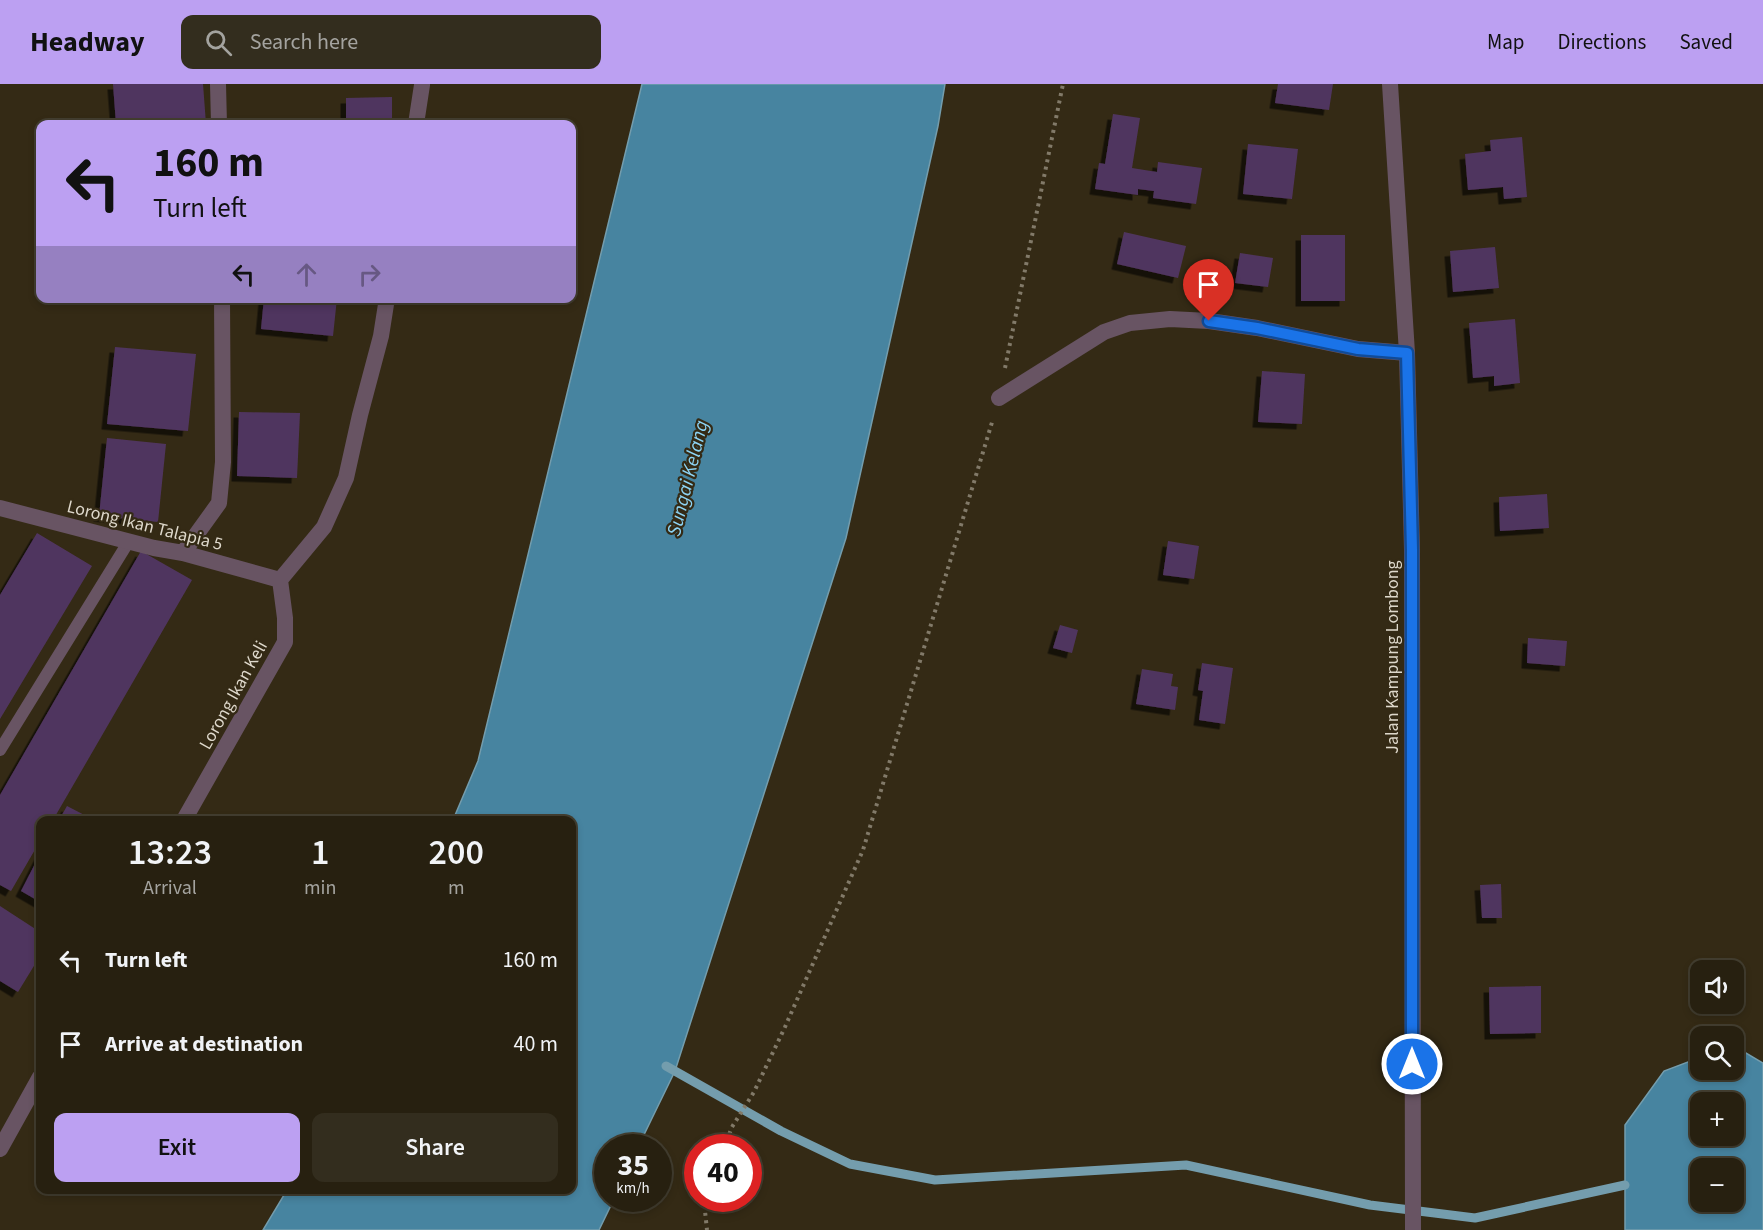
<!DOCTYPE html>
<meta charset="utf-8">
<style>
:root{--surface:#272010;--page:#332d1e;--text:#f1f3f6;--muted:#a4a39f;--line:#433e30;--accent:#bca0f2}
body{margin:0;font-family:"Source Sans 3",sans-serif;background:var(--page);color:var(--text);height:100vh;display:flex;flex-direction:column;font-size:22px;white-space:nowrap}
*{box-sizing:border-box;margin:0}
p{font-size:20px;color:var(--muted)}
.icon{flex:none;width:33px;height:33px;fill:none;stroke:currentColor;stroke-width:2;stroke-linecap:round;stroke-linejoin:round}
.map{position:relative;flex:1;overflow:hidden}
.drawer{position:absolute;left:36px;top:732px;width:540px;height:378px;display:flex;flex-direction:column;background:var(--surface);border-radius:12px;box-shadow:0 3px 9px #0003,0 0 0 2px var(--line)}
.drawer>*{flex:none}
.hud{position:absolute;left:36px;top:36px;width:540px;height:183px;border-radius:12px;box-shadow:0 3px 9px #0003,0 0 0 2px var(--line);background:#bca0f2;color:#111;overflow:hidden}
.buttons{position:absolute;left:1690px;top:876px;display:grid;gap:12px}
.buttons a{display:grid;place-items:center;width:54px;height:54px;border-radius:12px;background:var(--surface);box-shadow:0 3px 9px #0003,0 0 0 2px var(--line);font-size:30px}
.speed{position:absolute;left:594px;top:1050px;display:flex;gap:12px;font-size:30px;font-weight:700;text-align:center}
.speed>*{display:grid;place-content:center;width:78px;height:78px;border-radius:50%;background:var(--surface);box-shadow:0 3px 9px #0003,0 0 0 2px var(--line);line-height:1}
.speed small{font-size:15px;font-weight:400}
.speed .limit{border:9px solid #d22;background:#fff;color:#111}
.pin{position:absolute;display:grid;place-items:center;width:51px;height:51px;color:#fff;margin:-62px -26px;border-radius:50% 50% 50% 0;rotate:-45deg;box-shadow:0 0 6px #0007}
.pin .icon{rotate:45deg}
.me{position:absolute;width:66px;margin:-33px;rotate:0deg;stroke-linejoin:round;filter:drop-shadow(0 0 4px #0008)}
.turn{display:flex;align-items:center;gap:21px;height:126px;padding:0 18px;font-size:27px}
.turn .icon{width:78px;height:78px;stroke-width:2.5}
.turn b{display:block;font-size:42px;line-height:51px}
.lanes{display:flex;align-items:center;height:57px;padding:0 18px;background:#0003;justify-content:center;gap:30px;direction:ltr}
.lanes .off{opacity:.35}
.eta{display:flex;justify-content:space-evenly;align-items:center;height:102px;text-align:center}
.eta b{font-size:36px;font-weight:600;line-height:42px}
.cta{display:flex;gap:12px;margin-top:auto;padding:12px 18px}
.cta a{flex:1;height:69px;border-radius:12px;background:var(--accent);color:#111;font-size:24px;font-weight:600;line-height:69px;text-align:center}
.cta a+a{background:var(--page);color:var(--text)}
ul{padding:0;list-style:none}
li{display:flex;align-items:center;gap:18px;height:84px;padding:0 18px}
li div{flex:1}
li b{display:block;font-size:22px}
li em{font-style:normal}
header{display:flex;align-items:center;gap:36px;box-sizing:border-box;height:84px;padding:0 30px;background:var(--accent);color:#111}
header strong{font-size:28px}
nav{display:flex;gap:33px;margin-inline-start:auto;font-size:21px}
.search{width:420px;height:54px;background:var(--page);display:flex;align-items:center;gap:15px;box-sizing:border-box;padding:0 21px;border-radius:12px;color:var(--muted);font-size:22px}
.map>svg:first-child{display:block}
.water{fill:#4784a0;stroke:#749dad;stroke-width:1.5;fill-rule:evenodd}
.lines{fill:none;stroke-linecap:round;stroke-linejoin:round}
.stream{stroke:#749dad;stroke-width:9}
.building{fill:#50355f;filter:url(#shadow)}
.path{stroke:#827a69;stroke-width:4;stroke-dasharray:3 4.5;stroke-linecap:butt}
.service{stroke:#685463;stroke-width:12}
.minor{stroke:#685463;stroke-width:16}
.tertiary{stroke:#685463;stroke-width:16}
.route-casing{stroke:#114b97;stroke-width:15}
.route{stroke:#1a73e8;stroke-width:10}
.labels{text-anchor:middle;stroke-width:4.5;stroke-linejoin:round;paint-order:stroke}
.street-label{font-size:18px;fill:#ded8cb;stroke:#342a15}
.water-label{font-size:20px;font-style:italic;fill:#8dd4f5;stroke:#342a15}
</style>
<header>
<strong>Headway</strong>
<div class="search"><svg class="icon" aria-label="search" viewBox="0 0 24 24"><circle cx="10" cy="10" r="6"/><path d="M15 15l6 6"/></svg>Search here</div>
<nav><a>Map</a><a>Directions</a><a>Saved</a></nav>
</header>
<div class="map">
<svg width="1763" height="1146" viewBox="0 0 1763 1146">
<defs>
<filter id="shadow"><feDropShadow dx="-5.5" dy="5.5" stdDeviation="0" flood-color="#0009"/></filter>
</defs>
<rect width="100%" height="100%" fill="#342a15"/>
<path class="water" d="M642,0H945L938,42L846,454L675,987L638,1063L608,1064V1114L614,1115L599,1146H263L287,1106H572V736H453L478,677Z
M1734,962L1763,979V1146H1625V1041L1664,987L1701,973V986H1734ZM1701,1018H1734V1052H1701ZM1701,1084H1734V1118H1701Z"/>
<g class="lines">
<path class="stream" d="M666,982L781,1047L850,1080L935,1096L1186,1081L1370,1121L1475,1134L1625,1101"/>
</g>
<path class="building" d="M113,0H203L206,40H116Z
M1278,0H1333L1329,26L1275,19Z
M392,13V40H346V14Z
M1113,30L1140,34L1132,84L1157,88L1158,78L1202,84L1196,120L1153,114L1154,107L1138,105V111L1095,105L1099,79L1105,80Z
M1522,53L1527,113L1504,115L1503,103L1468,106L1465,70L1491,67L1490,56Z
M1248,60L1298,65L1292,115L1243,110Z
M1124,148L1186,162L1178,194L1117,180Z
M1301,151H1345V217H1301Z
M1495,163L1499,204L1453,208L1450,167Z
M1240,169L1273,174L1268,203L1235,199Z
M264,214H337L333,252L261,245Z
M1515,235L1520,299L1494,302V292L1473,294L1469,239Z
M115,263L196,270L188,347L107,340Z
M1262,287L1305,290L1302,340L1258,338Z
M239,328L300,329L297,394L237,392Z
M107,354L166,360L158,438L99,432Z
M1547,410L1549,444L1500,447L1499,413Z
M37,449L92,482L0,635V511Z
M1168,457L1199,462L1194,495L1163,491Z
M141,467L192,496L53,736H40V757L11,807L0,801V711Z
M1060,541L1078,546L1072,569L1053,564Z
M1528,554L1567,557L1565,582L1527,579Z
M1202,579L1233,584L1225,640L1199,636L1203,607L1198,606Z
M1142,585L1173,590L1171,602L1178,603L1175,626L1136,620Z
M67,722L94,736H59Z
M40,770V818L21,807Z
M1501,800L1502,834H1482L1480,801Z
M0,822L40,848V872L18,908L0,897Z
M1541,902V949L1490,950L1489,903Z"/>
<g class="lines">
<path class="path" d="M1005,284L1063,0
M724,1064L732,1043L754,1008L785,943L863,766L993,335
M707,1114L705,1127L707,1146"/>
<path class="service" d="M0,666L129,457"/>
<path class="minor" d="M218,0L219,40
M416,40L422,1
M999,314L1104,248L1130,239L1170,235L1209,237L1257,244L1358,265L1407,269
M0,424L154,464L183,469L280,496
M183,469L219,419L223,378L222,214
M280,496L324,443L346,394L360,331L381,252L387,214
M184,736L285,558V534L280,496
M0,1065L40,993"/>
<path class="tertiary" d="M1390,0L1407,269L1412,466L1413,1146"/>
</g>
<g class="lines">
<defs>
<path id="route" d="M1209,237L1257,244L1358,265L1407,269L1412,466V980"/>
</defs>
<use href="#route" class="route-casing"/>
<use href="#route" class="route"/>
</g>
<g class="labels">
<g class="street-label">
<text transform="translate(145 441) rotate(14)" y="6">Lorong Ikan Talapia 5</text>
<text transform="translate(1392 573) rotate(-90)" y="6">Jalan Kampung Lombong</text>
<text transform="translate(233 611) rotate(-61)" y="6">Lorong Ikan Keli</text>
</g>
<g class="water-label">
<text transform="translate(687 394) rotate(-76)" y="7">Sungai Kelang</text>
</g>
</g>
</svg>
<div class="buttons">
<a><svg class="icon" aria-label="sound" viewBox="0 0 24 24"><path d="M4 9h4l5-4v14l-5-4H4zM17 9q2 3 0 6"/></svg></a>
<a><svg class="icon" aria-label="search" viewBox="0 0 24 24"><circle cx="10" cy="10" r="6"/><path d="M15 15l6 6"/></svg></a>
<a>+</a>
<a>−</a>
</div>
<div class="speed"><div>35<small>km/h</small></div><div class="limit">40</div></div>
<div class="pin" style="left:1209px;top:237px;background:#d93025"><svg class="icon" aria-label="arrive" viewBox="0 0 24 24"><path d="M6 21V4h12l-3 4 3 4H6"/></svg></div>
<svg class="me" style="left:1412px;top:980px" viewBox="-20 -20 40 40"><circle r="17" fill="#1a73e8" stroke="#fff" stroke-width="3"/><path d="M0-11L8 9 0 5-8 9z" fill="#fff"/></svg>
<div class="hud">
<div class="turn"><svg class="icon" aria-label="left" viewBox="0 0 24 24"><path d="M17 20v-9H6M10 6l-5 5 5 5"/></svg><div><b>160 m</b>Turn left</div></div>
<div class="lanes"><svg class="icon" aria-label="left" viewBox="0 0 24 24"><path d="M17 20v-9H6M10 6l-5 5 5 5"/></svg><svg class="icon off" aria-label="ahead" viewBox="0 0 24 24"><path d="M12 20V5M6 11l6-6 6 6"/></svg><svg class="icon off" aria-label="right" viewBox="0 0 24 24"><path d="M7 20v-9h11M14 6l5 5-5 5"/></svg></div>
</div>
<section class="drawer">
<div class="eta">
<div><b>13:23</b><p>Arrival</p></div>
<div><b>1</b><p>min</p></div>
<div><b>200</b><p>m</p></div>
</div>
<ul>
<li><svg class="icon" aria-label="left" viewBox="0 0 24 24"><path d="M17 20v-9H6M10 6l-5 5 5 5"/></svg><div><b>Turn left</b></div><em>160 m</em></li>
<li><svg class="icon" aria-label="arrive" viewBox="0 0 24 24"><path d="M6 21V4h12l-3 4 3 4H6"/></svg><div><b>Arrive at destination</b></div><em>40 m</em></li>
</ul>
<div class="cta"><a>Exit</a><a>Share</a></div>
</section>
</div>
